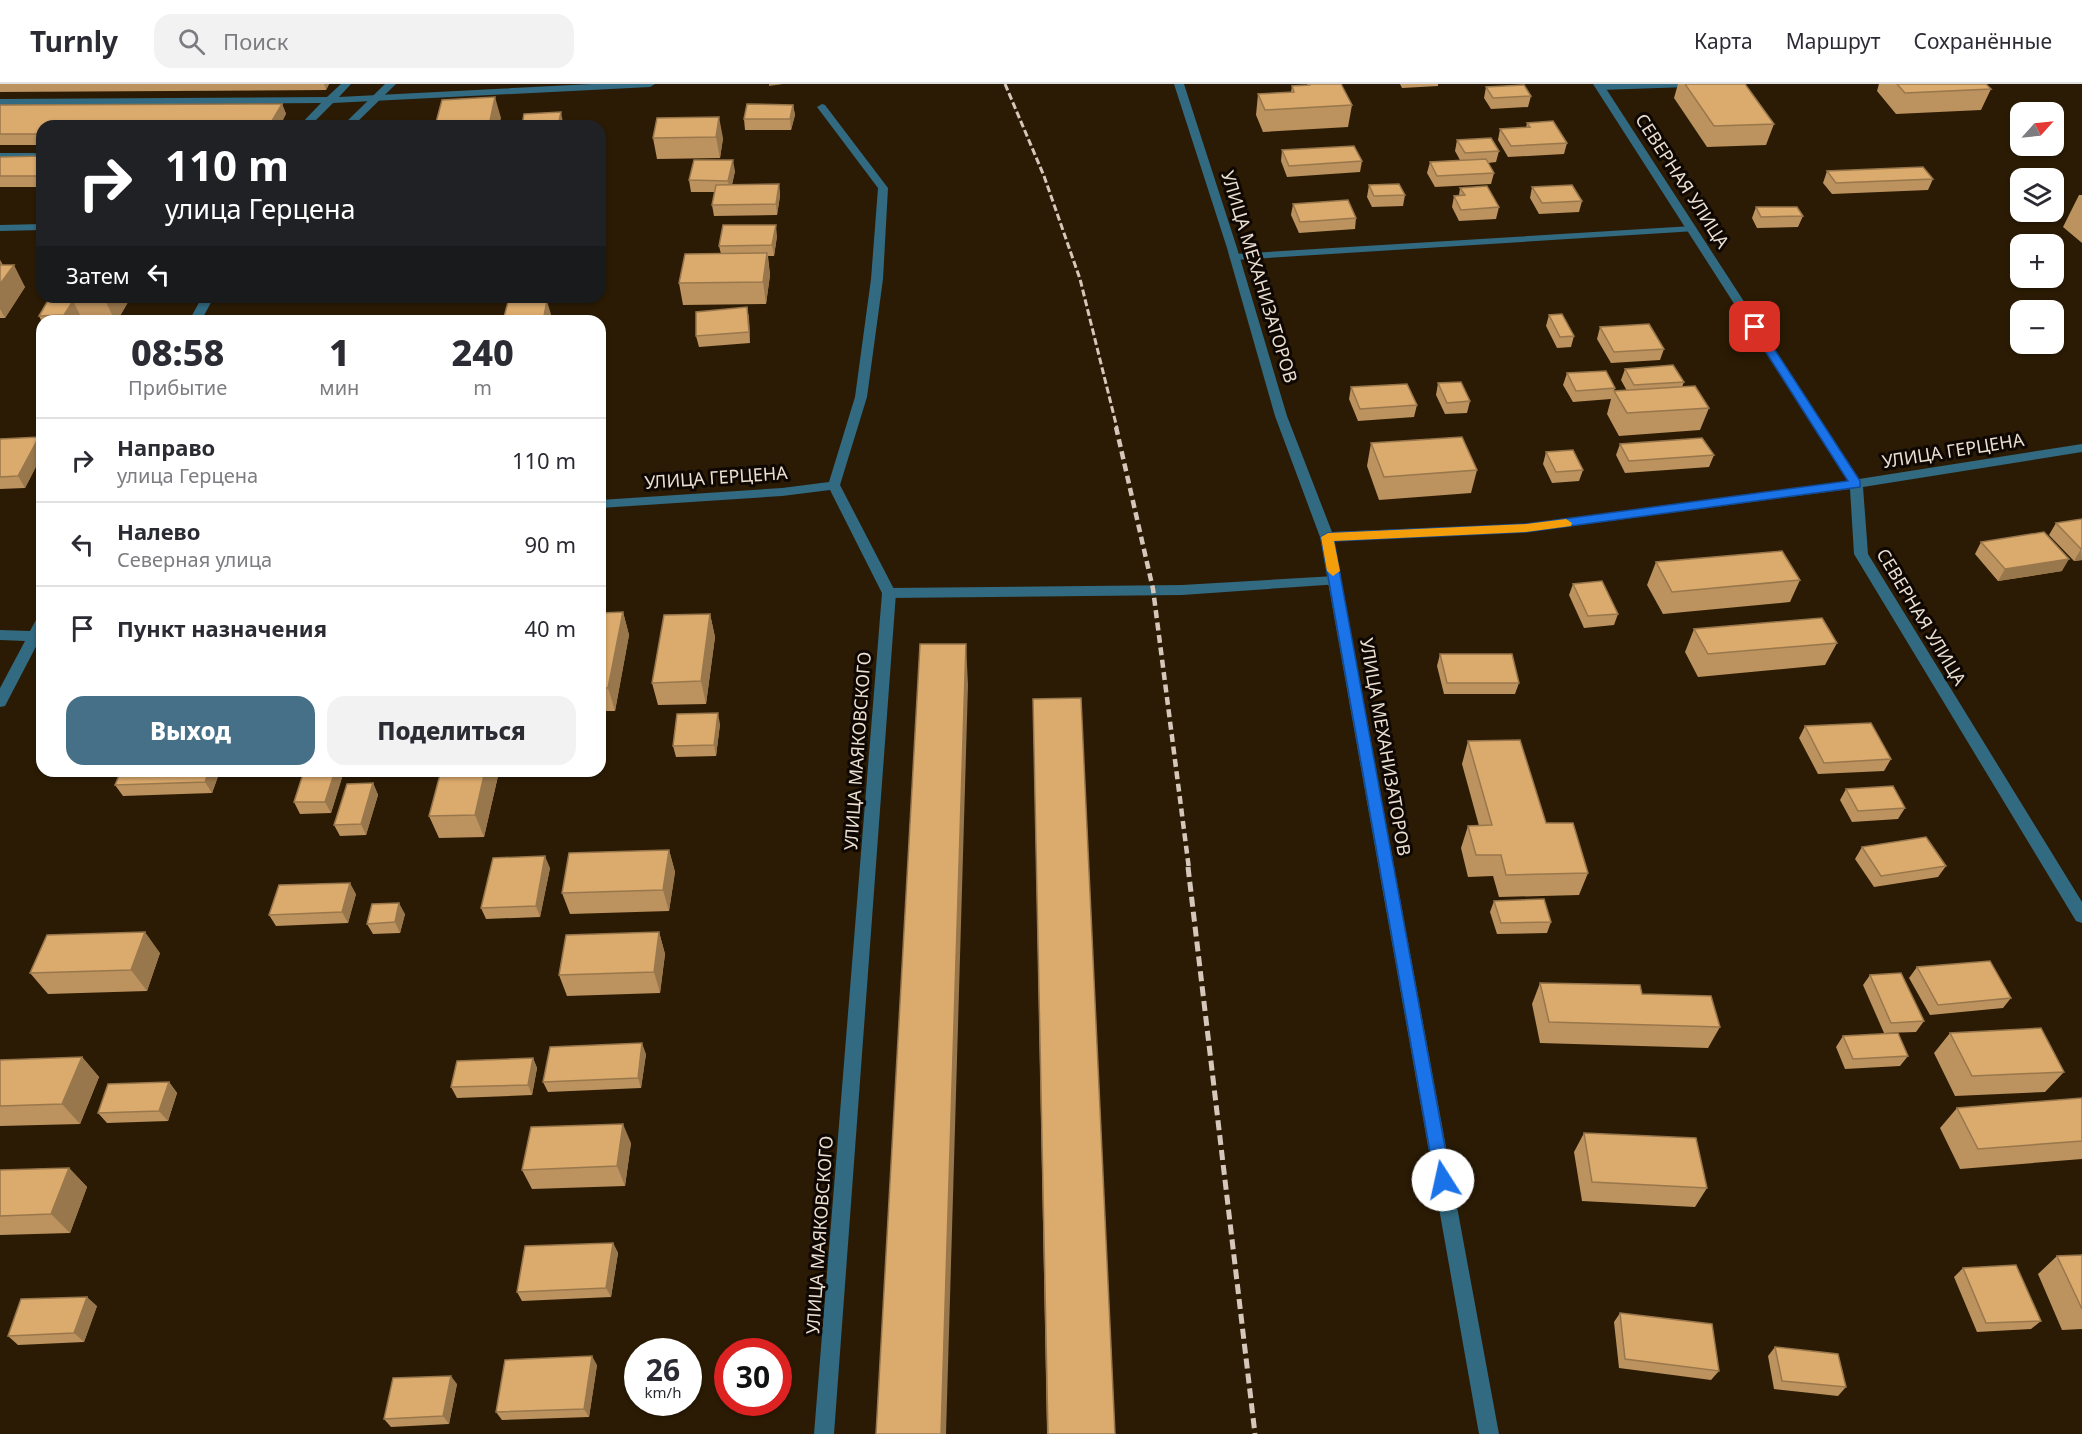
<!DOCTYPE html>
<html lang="ru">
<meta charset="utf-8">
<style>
:root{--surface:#fff;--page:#f2f2f3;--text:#2b2b33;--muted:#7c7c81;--line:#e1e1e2;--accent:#457087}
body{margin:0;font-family:"Noto Sans",sans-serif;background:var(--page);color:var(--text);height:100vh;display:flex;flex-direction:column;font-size:22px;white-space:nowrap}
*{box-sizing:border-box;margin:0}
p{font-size:20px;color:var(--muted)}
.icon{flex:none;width:33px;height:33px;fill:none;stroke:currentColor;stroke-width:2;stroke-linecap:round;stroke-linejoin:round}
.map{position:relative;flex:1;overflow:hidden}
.panel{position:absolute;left:36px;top:231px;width:570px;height:462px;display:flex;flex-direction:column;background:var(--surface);border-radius:18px;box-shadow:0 2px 4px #0004}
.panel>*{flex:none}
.guide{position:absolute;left:36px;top:36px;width:570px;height:183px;border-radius:18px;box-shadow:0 2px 4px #0004;background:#202124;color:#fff;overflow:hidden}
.needle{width:39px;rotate:63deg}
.fabs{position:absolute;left:2010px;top:18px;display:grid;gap:12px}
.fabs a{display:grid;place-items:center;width:54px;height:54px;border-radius:12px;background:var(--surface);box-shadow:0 2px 4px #0004;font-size:30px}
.speed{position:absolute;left:624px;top:1254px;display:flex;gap:12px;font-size:30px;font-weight:700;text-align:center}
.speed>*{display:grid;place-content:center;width:78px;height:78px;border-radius:50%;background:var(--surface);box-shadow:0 2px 4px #0004;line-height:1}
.speed small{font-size:15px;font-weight:400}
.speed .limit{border:9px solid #d22;background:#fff;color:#111}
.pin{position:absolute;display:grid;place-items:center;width:51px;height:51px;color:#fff;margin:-26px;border-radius:12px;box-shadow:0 3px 9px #0006}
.me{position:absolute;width:66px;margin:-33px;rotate:350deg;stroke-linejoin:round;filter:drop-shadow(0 0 4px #0008)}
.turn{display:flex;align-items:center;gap:21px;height:126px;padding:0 30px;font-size:27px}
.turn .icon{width:78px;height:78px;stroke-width:2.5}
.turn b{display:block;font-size:42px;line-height:51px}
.then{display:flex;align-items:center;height:57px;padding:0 30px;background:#0003;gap:12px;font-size:22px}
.eta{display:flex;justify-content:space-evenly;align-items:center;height:102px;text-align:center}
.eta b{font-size:36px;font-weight:800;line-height:42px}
.action{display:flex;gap:12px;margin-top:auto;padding:12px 30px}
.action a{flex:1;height:69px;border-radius:18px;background:var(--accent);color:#fff;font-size:24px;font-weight:800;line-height:69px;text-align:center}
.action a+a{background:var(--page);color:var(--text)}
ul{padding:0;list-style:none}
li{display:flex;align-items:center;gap:18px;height:84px;padding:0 30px;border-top:2px solid var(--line)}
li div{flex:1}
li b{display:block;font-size:22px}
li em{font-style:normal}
header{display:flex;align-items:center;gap:36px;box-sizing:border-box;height:84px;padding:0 30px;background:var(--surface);border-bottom:2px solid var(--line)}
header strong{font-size:28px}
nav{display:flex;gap:33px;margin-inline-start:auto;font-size:21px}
.search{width:420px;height:54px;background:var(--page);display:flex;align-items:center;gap:15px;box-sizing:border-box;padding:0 21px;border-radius:18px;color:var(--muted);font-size:22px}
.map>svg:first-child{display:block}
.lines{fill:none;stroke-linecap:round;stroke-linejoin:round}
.service{fill:#316a81;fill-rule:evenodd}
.minor{fill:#316a81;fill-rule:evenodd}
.rail-far2{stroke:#d5c8ba;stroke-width:3;stroke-dasharray:7 3;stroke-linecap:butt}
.rail-far1{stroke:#d5c8ba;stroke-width:4.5;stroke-dasharray:8 4.5;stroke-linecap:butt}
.rail{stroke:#d5c8ba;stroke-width:5;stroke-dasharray:10 5;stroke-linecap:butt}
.wall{fill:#bc925e}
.shaded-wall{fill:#99774c}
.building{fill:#dbaa6d;stroke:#99774c;stroke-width:1.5}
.route{fill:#1a73e8;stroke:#114b97;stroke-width:1.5}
.slow{fill:#f59e0b}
.labels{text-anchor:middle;stroke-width:6;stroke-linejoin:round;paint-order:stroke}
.street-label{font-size:18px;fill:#ebdfd2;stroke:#0e0702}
</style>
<header>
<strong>Turnly</strong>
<div class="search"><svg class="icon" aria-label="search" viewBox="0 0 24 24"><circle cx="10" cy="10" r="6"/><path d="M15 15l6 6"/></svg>Поиск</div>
<nav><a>Карта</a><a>Маршрут</a><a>Сохранённые</a></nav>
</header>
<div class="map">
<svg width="2082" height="1350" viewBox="0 0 2082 1350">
<rect width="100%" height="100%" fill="#2b1b04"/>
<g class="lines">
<path class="service" d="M341,0H351L339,13L592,0H655L650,3L333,19L310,42H299L321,19L0,21V15L327,13Z
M1603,0H1693L1688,3L1600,6L1595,3Z
M0,69H42V75H0Z
M1692,142L1697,145L1696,147L1235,176L1229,173L1235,170Z
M1335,492L1342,497L1340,500L1182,511L889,514L882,509L889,504L1182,501Z"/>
<path class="minor" d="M385,0H396L353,42H342Z
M1174,0H1184L1237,164L1287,332L1332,448L1526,440L1848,397L1593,0H1603L1859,395L2082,360V368L1863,403L1868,470L2082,818V839L2076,837L1854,470L1850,405L1526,448L1334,457L1499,1350H1479L1320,453L1275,332L1227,164Z
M822,20L825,21L888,104L883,195L867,313L840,401L896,509L834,1350H814L882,509L830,406L782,412L600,424V416L782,404L829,398L855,313L871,195L878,104L817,23Z
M42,140V146L0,147V141Z
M202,213H214L201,237H189Z
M42,532V551L5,622L0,623V604L25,557L0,556V546L30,547L37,534Z"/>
<path class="rail-far2" d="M1005,0L1044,92L1080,195L1117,344"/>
<path class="rail-far1" d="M1116,343L1153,505L1189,785"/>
<path class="rail" d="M1188,783L1255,1350"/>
</g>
<path class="wall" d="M0,0H329L326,6L0,8Z
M1308,0H1341L1352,21L1348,43L1263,48L1256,31L1258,10L1291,8L1292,2L1307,1Z
M1400,0H1438V2L1402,4Z
M1678,0H1745L1774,40L1766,61L1707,63L1674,14Z
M1879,0H1986L1991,5L1981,26L1896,30L1877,7Z
M1486,3L1531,12L1528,23L1491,25L1484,14Z
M282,20L286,30L42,42V61H0V21Z
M793,21L795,31L791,46H745L744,35Z
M657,34L723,54L720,74L657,75L653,54Z
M1527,39L1567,59L1564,70L1508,73L1498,56L1500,45L1526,44Z
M1457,56L1499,67L1496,78L1488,79L1494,89L1491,100L1435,103L1427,89L1430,78L1460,76L1455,67Z
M1282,66L1362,77L1360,88L1287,93L1281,77Z
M42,72V103H0V73Z
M735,87L732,101L779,100L780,112L777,131L714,132L712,121L715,108H691L689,96Z
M1827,87L1933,95L1928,106L1832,110L1823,99Z
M1369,101L1405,111L1403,122L1372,123L1367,113Z
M1532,103L1582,117L1579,128L1539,130L1530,114Z
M1460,104L1499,123L1496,135L1459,137L1452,123L1454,112L1459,111Z
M2079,111H2082V159L2063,143Z
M1293,120L1356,134L1355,145L1299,149L1291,131Z
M1756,123L1803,132L1798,143L1757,144L1752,134Z
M777,152L774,172H768L770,191L766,220L683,221L679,199L721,170L719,162Z
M0,176L3,181L25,203L5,234H0Z
M50,213H131L117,237H42V238L39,232Z
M747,223L749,235L750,259L699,263L696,252Z
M1549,231L1574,252L1571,263L1557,264L1546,242Z
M1600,243L1664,265L1660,276L1611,279L1597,255Z
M1625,285L1684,298L1682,303L1709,324L1700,346L1619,352L1607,330L1611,315L1573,318L1563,301L1567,289L1615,304L1614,307H1627L1621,296Z
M1438,299L1470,317L1467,329L1445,330L1436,311Z
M1351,303L1417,321L1414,333L1358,337L1349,315Z
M0,355L42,359V371L25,404L0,405Z
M1371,359L1477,386L1471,409L1379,416L1367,382Z
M1620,360L1714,371L1709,383L1625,389L1616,371Z
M1546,368L1583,386L1579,397L1552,399L1543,380Z
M2082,435V476L2074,477L2049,451L2056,439Z
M1981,458L2062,487L1998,497L1975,470Z
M1656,478L1800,496L1790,518L1663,530L1647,501Z
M1573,500L1618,530L1614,541L1584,544L1569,511Z
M623,528L629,551L615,627H600V529Z
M710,530L715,553L706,620L658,621L652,599Z
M1694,545L1837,559L1825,581L1698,593L1685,568Z
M1440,570L1519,599L1515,610H1444L1437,582Z
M1033,615L1115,1350H1047Z
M720,640L716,672L676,673L673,662Z
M1805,642L1891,675L1884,687L1818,690L1799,654Z
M1468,657L1546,739L1588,789L1579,811L1499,813L1493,792L1468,793L1461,764L1468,742H1479L1462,680Z
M220,687L212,709L123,712L115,701Z
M304,687H344L331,729L300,730L294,718Z
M441,687H496L498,692L484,753L439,754L429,732Z
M373,699L378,711L366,751L340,752L334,741Z
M1846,705L1905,724L1898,735L1852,738L1840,716Z
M1862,763L1946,782L1938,793L1874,803L1855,775Z
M669,766L675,788L669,827L570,830L562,809Z
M550,784L540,833L486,835L481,824Z
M356,810L348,839L276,842L269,831Z
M1494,817L1551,838L1547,849L1497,850L1490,828Z
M405,830L400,849L373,850L367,840Z
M659,848L665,870L660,909L567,912L559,891Z
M160,869L147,907L48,910L30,889Z
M1917,883L2011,914L2003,924L1930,931L1909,894Z
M1870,891L1924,937L1916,948L1884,949L1863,901Z
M1540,899L1642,910L1720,943L1708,964L1540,959L1532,920Z
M1950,949L2064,988L2045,1008L1955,1012L1934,969Z
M1843,952L1908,972L1900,982L1845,985L1836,963Z
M646,970L641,1004L548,1008L543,998Z
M82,973L99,993L80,1040L0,1042V976Z
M533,974L537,984L532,1011L457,1014L451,1003Z
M169,998L177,1009L168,1037L107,1039L98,1029Z
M2082,1014V1075L1960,1085L1940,1044L1957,1024Z
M1584,1049L1707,1104L1695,1123L1582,1117L1574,1068Z
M631,1059L625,1102L532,1105L522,1086Z
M69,1084L87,1103L70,1149L0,1151V1086Z
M613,1159L618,1169L611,1213L522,1217L517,1208Z
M2082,1171V1245L2062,1246L2038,1190L2057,1172Z
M1963,1184L2041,1237L2031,1245L1977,1248L1954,1193Z
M97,1222L84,1258L18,1261L8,1252Z
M1620,1229L1719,1287L1711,1296L1619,1284L1614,1238Z
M1775,1263L1846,1303L1838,1312L1774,1305L1768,1272Z
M597,1281L589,1333L502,1336L496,1328Z
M457,1300L449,1340L391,1343L384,1335Z"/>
<path class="shaded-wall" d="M324,0H329L326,6Z
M769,0H783L769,2Z
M495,13L501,34L499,42H489Z
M282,20L286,30L280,42H269Z
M793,21L795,31L791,46L790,35Z
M561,28L563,39V42H558Z
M719,33L723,54L720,74L716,53Z
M733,76L735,87L730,108L728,97Z
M779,100L780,112L777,131L776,120Z
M776,141L777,152L774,172L772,161Z
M767,169L770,191L766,220L763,198Z
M0,176L7,190L14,181L25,203L5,234L0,225Z
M107,213H131L117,237H115L105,216Z
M73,217L83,237H67L64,231Z
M547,217L553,237H543Z
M747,223L749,235L750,259L749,248Z
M39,353L42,359V371L25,404L18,392Z
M2081,465L2082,476L2074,477Z
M2069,475L2062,487L1998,497L2005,485Z
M623,528L629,551L615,627L608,604Z
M710,530L715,553L706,620L701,597Z
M966,560L968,601L946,1350H941Z
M718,629L720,640L716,672L714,661Z
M209,687H220L212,709L205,698Z
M335,687H344L331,729L325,718Z
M485,687H496L498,692L484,753L475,731Z
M373,699L378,711L366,751L361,740Z
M669,766L675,788L669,827L663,806Z
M545,772L550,784L540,833L536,822Z
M350,799L356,810L348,839L342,828Z
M399,819L405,830L400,849L395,838Z
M145,848L160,869L147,907L131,886Z
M659,848L665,870L660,909L654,888Z
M642,959L646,970L641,1004L638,994Z
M82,973L99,993L80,1040L62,1020Z
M533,974L537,984L532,1011L528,1001Z
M169,998L177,1009L168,1037L159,1027Z
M623,1040L631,1059L625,1102L617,1082Z
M69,1084L87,1103L70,1149L51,1130Z
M613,1159L618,1169L611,1213L606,1204Z
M87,1213L97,1222L84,1258L74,1249Z
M592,1272L597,1281L589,1333L584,1325Z
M451,1292L457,1300L449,1340L443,1332Z"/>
<path class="building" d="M1310,0H1341L1352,21L1265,26L1258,10L1294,8L1292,2L1310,1Z
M1685,0H1745L1774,40L1714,42Z
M1897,0H1986L1991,5L1905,9Z
M1524,1L1531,12L1493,14L1486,3Z
M495,13L489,42H435L442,16Z
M282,20L269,42H42V50H0V21Z
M747,20L793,21L790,35H744Z
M561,28L558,42H522L524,30Z
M719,33L716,53L653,54L657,34Z
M1553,37L1567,59L1511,62L1500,45L1530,43L1527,39Z
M1491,54L1499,67L1465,69L1457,56Z
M1354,62L1362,77L1289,82L1282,66Z
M42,72V92H0V73Z
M1486,75L1494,89L1437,92L1430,78Z
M694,76H733L728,97L689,96Z
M1923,83L1933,95L1836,99L1827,87Z
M779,100L776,120L712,121L716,101Z
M1399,100L1405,111L1374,112L1369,101Z
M1572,101L1582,117L1542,119L1532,103Z
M1487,102L1499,123L1461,126L1454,112L1465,111L1460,104Z
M1348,116L1356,134L1300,138L1293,120Z
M1756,123H1797L1803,132L1761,133Z
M723,141H776L772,161L719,162Z
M767,169L763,198L679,199L685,170Z
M0,181H14L0,200Z
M50,213H107L105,216L73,217L64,231L39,232Z
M547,217L543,237H503L508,218Z
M747,223L749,248L696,252V228Z
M1562,230L1574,252L1560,253L1549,231Z
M1649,240L1664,265L1614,268L1600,243Z
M1673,281L1684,298L1634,301L1625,285Z
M1606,287L1615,304L1576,307L1567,289Z
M1461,298L1470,317L1447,319L1438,299Z
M1407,300L1417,321L1360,325L1351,303Z
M1695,302L1709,324L1627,329L1614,307Z
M39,353L18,392L0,393V355Z
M1462,353L1477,386L1384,393L1371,359Z
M1702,354L1714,371L1629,377L1620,360Z
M1573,366L1583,386L1556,388L1546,368Z
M2082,435V465H2081L2056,439Z
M2044,448L2069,475L2005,485L1981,458Z
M1782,467L1800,496L1672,508L1656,478Z
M1602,497L1618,530L1588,532L1573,500Z
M623,528L608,604H600V529Z
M710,530L701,597L652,599L664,531Z
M1822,534L1837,559L1708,570L1694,545Z
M920,560H966L941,1350H876Z
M1440,570H1512L1519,599H1447Z
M1081,614L1115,1350H1048L1033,615Z
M718,629L714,661L673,662L677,630Z
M1871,639L1891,675L1824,679L1805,642Z
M1520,656L1546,739H1573L1588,789L1506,791L1501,771H1476L1468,742L1492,741L1468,657Z
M121,687H209L205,698L115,701Z
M304,687H335L325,718H294Z
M441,687H485L475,731L429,732Z
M373,699L361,740L334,741L347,700Z
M1893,702L1905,724L1858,727L1846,705Z
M1926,753L1946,782L1881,792L1862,763Z
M669,766L663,806L562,809L569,769Z
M545,772L536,822L481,824L493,774Z
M350,799L342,828L269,831L279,801Z
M1544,815L1551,838L1501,839L1494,817Z
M399,819L395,838L367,840L372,820Z
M145,848L131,886L30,889L47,851Z
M659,848L654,888L559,891L566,851Z
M1990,877L2011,914L1938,921L1917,883Z
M1901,889L1924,937L1891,939L1870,891Z
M1540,899L1640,901L1642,910L1711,912L1720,943L1549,938Z
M2041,944L2064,988L1972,992L1950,949Z
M1898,949L1908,972L1853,975L1843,952Z
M642,959L638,994L543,998L550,963Z
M82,973L62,1020L0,1022V976Z
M533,974L528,1001L451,1003L457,977Z
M169,998L159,1027L98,1029L108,1000Z
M2082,1014V1057L1978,1065L1957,1024Z
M623,1040L617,1082L522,1086L531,1043Z
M1584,1049L1696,1054L1707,1104L1592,1098Z
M69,1084L51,1130L0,1132V1086Z
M613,1159L606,1204L517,1208L525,1162Z
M2082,1171V1225L2057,1172Z
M2016,1181L2041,1237L1986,1239L1963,1184Z
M87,1213L74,1249L8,1252L21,1215Z
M1620,1229L1712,1240L1719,1287L1625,1275Z
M1775,1263L1838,1270L1846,1303L1782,1297Z
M592,1272L584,1325L496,1328L505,1276Z
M451,1292L443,1332L384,1335L393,1294Z"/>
<path class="route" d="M1755,240L1760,243L1860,397V403L1526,448L1334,457L1451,1096L1449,1102L1443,1104L1437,1102L1435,1096L1321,453L1328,449L1526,440L1848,397L1750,243Z"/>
<path class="slow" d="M1566,435L1572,439L1571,442L1526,448L1334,457L1340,487L1333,492L1327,487L1321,453L1328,449L1526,440Z"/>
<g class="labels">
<g class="street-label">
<text transform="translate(1682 97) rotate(57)" y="6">СЕВЕРНАЯ УЛИЦА</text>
<text transform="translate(1259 193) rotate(73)" y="6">УЛИЦА МЕХАНИЗАТОРОВ</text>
<text transform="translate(1953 367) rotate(-9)" y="6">УЛИЦА ГЕРЦЕНА</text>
<text transform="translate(716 394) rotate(-4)" y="6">УЛИЦА ГЕРЦЕНА</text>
<text transform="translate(1921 533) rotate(59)" y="6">СЕВЕРНАЯ УЛИЦА</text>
<text transform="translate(1385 663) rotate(80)" y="6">УЛИЦА МЕХАНИЗАТОРОВ</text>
<text transform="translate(858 667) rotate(-86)" y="6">УЛИЦА МАЯКОВСКОГО</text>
<text transform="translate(820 1151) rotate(-86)" y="6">УЛИЦА МАЯКОВСКОГО</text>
</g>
</g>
</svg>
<div class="fabs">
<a><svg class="needle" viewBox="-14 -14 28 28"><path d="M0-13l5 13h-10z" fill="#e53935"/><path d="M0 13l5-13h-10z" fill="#7c7c81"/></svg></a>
<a><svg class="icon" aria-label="layers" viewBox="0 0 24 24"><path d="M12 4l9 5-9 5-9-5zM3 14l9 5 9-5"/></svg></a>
<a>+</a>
<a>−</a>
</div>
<div class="speed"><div>26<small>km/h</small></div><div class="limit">30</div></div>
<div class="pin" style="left:1755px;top:243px;background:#d93025"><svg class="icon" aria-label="arrive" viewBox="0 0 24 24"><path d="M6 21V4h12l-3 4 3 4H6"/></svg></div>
<svg class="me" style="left:1443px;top:1096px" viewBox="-20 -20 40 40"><circle r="19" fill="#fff"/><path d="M0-13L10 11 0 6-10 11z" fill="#1a73e8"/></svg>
<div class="guide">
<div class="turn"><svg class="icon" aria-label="right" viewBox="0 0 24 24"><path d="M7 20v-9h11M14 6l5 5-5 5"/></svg><div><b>110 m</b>улица Герцена</div></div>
<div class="then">Затем<svg class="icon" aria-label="left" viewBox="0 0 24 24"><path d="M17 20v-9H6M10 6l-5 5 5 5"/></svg></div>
</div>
<section class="panel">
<div class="eta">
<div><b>08:58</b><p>Прибытие</p></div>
<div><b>1</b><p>мин</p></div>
<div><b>240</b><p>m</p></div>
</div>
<ul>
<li><svg class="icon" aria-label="right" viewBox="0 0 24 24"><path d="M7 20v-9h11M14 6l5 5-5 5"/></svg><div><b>Направо</b><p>улица Герцена</p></div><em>110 m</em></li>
<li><svg class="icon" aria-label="left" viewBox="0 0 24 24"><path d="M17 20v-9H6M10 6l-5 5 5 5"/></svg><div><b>Налево</b><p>Северная улица</p></div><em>90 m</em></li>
<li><svg class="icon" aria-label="arrive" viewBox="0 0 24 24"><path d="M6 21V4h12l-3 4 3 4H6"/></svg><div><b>Пункт назначения</b></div><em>40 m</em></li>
</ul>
<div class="action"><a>Выход</a><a>Поделиться</a></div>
</section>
</div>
